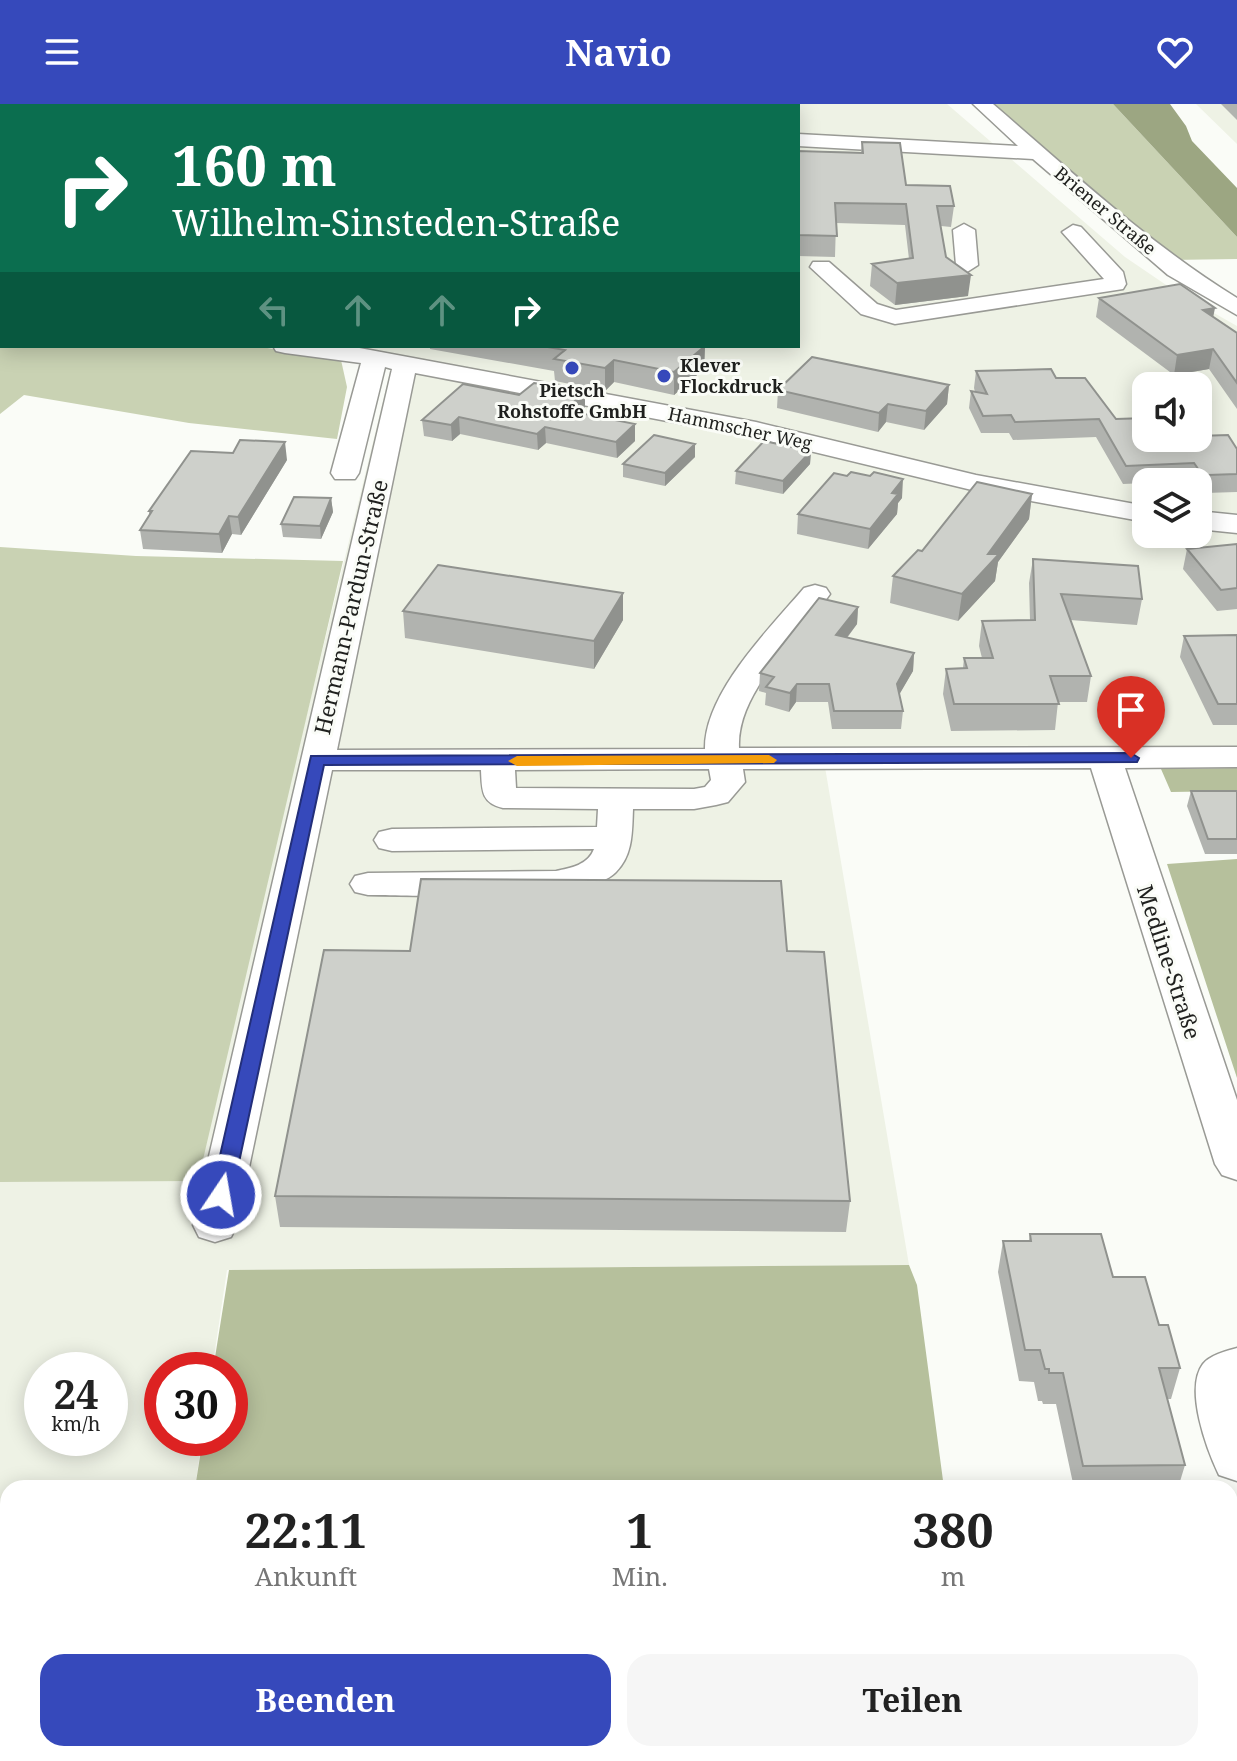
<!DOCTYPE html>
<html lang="de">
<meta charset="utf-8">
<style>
:root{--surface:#fff;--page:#f6f6f6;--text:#222;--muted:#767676;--accent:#3649bb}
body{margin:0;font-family:"Noto Serif",serif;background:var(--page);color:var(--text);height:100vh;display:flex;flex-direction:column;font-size:30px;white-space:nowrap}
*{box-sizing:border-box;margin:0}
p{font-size:26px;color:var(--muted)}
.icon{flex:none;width:44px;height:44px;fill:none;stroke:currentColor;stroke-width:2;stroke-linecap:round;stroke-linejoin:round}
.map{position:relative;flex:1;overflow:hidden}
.drawer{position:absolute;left:0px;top:1376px;width:1238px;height:282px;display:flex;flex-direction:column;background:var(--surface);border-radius:24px 24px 0 0;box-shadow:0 4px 20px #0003}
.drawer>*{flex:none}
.hud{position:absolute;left:0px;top:0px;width:800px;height:244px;box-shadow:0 4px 20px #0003;background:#0b6e4f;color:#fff;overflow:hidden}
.fabs{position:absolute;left:1132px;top:268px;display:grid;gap:16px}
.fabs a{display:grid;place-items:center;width:80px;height:80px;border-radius:16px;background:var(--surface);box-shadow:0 4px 20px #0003;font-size:40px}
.speed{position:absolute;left:24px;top:1248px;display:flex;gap:16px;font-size:40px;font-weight:700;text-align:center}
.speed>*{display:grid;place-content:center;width:104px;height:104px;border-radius:50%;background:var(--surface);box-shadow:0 4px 20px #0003;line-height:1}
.speed small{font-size:20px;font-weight:400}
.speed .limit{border:12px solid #d22;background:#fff;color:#111}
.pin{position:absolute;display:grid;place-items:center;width:68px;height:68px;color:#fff;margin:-82px -34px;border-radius:50% 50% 50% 0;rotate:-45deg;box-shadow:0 0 8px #0007}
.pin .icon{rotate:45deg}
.me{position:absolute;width:88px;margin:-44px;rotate:12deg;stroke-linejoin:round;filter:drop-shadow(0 0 6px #0008)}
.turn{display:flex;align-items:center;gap:28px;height:168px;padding:0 40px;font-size:36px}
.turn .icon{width:104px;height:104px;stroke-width:2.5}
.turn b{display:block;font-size:56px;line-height:68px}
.lanes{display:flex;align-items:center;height:76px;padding:0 40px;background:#0003;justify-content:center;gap:40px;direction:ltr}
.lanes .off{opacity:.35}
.eta{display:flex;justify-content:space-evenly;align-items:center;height:136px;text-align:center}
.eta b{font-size:48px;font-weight:700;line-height:56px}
.primary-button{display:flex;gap:16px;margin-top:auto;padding:16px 40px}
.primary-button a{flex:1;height:92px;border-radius:24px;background:var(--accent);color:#fff;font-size:32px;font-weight:700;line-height:92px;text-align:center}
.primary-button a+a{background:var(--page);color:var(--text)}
header{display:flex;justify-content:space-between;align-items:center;height:104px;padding:0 40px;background:var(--accent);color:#fff;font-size:36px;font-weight:700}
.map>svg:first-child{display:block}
.built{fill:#eef2e5;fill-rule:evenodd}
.green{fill:#c9d2b3}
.forest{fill:#b6c09c}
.water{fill:#9ca682}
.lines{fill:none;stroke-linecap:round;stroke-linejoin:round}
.minor-casing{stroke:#999a95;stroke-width:3}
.path{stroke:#91938f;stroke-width:3;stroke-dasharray:3 3;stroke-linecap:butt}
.minor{fill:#fff;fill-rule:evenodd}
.wall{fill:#b1b3af}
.shaded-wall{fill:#90928e}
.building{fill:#ced0cb;stroke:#90928e;stroke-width:2}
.route{fill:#3649bb;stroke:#232f7a;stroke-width:2}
.slow{fill:#f59e0b}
.poi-dot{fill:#3649bb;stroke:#fafcf7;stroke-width:3}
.labels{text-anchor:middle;stroke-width:6;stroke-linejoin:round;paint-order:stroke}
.far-street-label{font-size:18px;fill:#1f201e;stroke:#fafcf7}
.far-poi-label{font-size:18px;font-weight:bold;fill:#1f201e;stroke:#fafcf7;text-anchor:start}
.street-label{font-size:22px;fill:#1f201e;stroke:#fafcf7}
</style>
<header><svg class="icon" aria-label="menu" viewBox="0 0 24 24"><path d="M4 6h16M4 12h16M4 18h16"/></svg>Navio<svg class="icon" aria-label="heart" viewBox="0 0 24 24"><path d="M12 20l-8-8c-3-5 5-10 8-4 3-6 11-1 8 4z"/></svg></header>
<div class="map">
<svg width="1237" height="1657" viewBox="0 0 1237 1657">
<rect width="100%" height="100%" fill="#fafcf7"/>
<path class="built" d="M499,0H947L1125,153L1175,187L1237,222V664L825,663L909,1161L227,1166L212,1266H162V1334H202L195,1384H8V1535L0,1536V1078L198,1076L251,840L391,264L279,242H798V2ZM1146,282H1198V334H1146ZM1146,378H1198V430H1146ZM42,1266H110V1334H42Z
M1196,0H1237V40Z"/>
<path class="green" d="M988,0H1113L1237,133V155L1170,156Z
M0,201L2,242H255L341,256L347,283L337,335L189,319L24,291L0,310Z
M0,443L136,452L343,457L198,1077L0,1078Z"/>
<path class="forest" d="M1237,664V687L1171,688L1161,665Z
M1237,755V974L1167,760Z
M909,1161L917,1181L944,1384H195L203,1334H230V1266H213L229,1166Z"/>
<path class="water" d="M1113,0H1170L1186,22L1192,37L1237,84V133Z"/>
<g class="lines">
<defs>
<path id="minor" d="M973,0H993C1072,68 1148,139 1237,194V211L1168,171L1033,55L798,42V30L1018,42Z
M964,120L975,126L978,161L967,168L956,161L953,126Z
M1073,121L1081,123L1123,168L1126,180L1123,185L895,220L861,210L810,163L813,158H829L877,200L896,206L1104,175L1062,128Z
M0,191H2V205H0Z
M273,242L354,243L756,318L976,371L1146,402V418L976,387L756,334L415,269L337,646L705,645C704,589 771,523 804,484L815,481L826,484L830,490C800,534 736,587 739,644L1237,643V663L1125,664L1237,996V1076L1222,1071L1215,1060L1091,664L743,665L745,678L728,698L716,701L694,705H633C632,728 633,751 616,768C585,801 417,791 368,791L355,788L350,780L355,772L368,769L556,767C571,764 588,761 594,745L392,747L379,744L374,736L379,728L392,725L597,723L598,705L503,704C481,699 482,686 481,666H332L237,1121L231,1133L215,1138L199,1133L193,1121L392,265L385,263L359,369L355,375H335L331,369L361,259L285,249L276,247ZM709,665L711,676L705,683L694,685L516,684L515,666Z
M1198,407L1237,411V429L1198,425Z
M1237,1244V1377L1219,1371C1207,1346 1184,1285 1203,1260C1210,1251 1226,1247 1237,1244Z"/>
</defs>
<use href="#minor" class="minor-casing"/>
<path class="path" d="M93,2L97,0"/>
<use href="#minor" class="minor"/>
</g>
<path class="wall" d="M1221,0H1237V16Z
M862,38L906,81L954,102L951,123L941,122L946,153L968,192L895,201L870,182L872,160L909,155L905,121L836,119L835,153L798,152V47L861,48Z
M1099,194L1213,213L1237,229V305L1209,265L1174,271L1096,213Z
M430,242H705L704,265L674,291L614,278L605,287L555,277L554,267L430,245Z
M976,267L1056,274L1146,334L1237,345V388L1205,389L1198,387V378L1191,377L1123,380L1096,333L1013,336L1009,329H981L969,304L971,287L975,288L974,284Z
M949,281L947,300L924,326L886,318L878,328L777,304L778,286Z
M585,304L580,309L635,337L617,354L546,339L538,346L460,330L452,337L424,332L422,316Z
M811,347L810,360L783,390L735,380L736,367Z
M695,353L665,382L623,373V360Z
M287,356L241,431L232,430L222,449L143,445L140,426L149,412V407Z
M1032,390L1029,415L998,458L995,477L958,517L890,499L893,472L922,447Z
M331,394L333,408L321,435L283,433L281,420Z
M902,394L898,399L897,410L868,445L797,430L798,410Z
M1237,440V505L1217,507L1183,465L1187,445Z
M1033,455L1142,495L1137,521L1070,516L1091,572L1087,598H1058L1055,626L951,627L943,590L946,565L963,564L964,554H982L979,542L982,517L1030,516L1029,479Z
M858,503L857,520L847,534L914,549L913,567L899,590L903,607L901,625H832L828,598H796L789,608L765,601L766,589L759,587L760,569Z
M403,507L623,516L594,565L405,534Z
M1237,531V621H1213L1180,553L1184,532Z
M1191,687H1237V750H1205L1187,702Z
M275,1092L850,1097L846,1128L280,1123Z
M1030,1130L1113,1173L1159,1221L1180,1264L1171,1295H1167L1185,1361L1178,1384H1074L1056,1300H1043L1042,1297H1038L1034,1278L1019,1277L998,1168L1003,1137H1029Z"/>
<path class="shaded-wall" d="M971,171L968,192L895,201L897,179Z
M1215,204L1211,224L1203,206Z
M705,242L704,265L674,291V268Z
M1213,245L1209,265L1174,271L1177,251Z
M614,256V278L605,287V264Z
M949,281L947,300L924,326L926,307Z
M585,288V304L565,322V306Z
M888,300L886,318L878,328L879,309Z
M459,313L460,330L452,337L451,321Z
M635,320V337L617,354L616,338Z
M545,323L546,339L538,346L537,330Z
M285,338L287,356L241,431L238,413Z
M695,340V353L665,382V369Z
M811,347L810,360L783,390V377Z
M903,375L902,394L898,399L897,410L868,445L870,425L892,389Z
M1032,390L1029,415L998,458L995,477L958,517L962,490L988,450Z
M331,394L333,408L321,435L320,422Z
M229,412L232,430L222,449L219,430Z
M623,489V516L594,565V537Z
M858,503L857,520L835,549L836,531Z
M914,549L913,567L895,598L897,580Z
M797,580L796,598L789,608L790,589Z"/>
<path class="building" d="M495,0H557L558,2H494Z
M601,0H639L638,2H600Z
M862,38L900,39L906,81L950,82L954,102H937L946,153L971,171L897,179L872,160L913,154L906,100L835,99L837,132L798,131V47L863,49Z
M1180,180L1215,204L1203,206L1237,229V279L1213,245L1177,251L1099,194Z
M542,242H705L674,268L614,256L605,264L554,255L565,246Z
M812,253L949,281L926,307L888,300L879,309L778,286Z
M1051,265L1056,274H1085L1116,315L1146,314V334H1198V332L1228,331L1237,345V370L1208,371L1201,369L1194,359L1126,362L1099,315L1015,318L1011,311L983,312L971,287L987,290L976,267Z
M534,279L585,288L565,306L635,320L616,338L545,323L537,330L459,313L451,321L422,316L463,280L519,291Z
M654,331L695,340L665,369L623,360Z
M240,336L285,338L238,413L229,412L219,430L140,426L152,407H149L191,347L233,349Z
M764,337L811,347L783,377L736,367Z
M851,368L870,372L874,368L903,375L892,389L898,390L870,425L798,410L834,369L847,372Z
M977,378L1032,390L988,450H999L962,490L893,472L918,446L922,447Z
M294,393L331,394L320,422L281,420Z
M1237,440V484L1221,486L1187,445Z
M1033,455L1138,462L1142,495L1061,490L1091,572H1050L1059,600H954L946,565L967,564L964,554H993L982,517L1035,516Z
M438,461L623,489L594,537L403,507Z
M819,494L858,503L836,531L914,549L897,580L903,607H834L829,580H797L790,589L766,583L774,573L760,569Z
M1237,531V600H1218L1184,532Z
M1191,687H1237V735H1208Z
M421,775L781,777L787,847L824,848L850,1097L275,1092L324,846L410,847Z
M1030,1130H1101L1113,1173H1145L1159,1221H1168L1180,1264H1159L1185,1361L1083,1362L1063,1269H1049V1265H1045L1040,1246H1025L1003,1137H1031Z
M1230,1628H1237V1657H0V1642H8V1650H1230Z"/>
<path class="route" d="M1131,649L1139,654L1137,658L324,661L232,1091L229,1097H214L211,1091L311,652Z"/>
<path class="slow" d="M769,651L777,656L774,659L517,662L508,657L517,652Z"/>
<g class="poi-dot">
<circle cx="572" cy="264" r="8"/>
<circle cx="664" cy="272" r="8"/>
</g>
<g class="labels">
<g class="far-street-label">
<text transform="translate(1105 107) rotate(40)" y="6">Briener Straße</text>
<text transform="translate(740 325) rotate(12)" y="6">Hammscher Weg</text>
</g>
<g class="far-poi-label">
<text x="680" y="268">Klever<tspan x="680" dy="21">Flockdruck</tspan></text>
<text x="572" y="293" text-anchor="middle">Pietsch<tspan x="572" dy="21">Rohstoffe GmbH</tspan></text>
</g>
<g class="street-label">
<text transform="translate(351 503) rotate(-77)" y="8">Hermann-Pardun-Straße</text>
<text transform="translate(1169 858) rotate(72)" y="8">Medline-Straße</text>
</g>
</g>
</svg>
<div class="fabs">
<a><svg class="icon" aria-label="sound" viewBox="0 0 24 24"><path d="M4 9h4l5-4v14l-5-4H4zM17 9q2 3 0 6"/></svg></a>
<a><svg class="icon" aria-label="layers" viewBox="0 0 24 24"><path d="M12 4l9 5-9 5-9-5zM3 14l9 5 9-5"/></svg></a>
</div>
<div class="speed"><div>24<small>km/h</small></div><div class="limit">30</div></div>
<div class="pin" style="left:1131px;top:654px;background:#d93025"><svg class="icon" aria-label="arrive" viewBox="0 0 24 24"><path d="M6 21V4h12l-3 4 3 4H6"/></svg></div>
<svg class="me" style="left:221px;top:1091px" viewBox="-20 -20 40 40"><circle r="17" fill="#3649bb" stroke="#fff" stroke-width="3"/><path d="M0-11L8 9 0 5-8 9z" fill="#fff"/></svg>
<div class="hud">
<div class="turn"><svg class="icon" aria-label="right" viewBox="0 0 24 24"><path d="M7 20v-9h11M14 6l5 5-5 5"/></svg><div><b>160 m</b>Wilhelm-Sinsteden-Straße</div></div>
<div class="lanes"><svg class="icon off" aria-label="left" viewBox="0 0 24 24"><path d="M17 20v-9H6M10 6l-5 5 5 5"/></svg><svg class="icon off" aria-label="ahead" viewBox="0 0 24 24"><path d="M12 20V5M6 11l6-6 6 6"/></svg><svg class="icon off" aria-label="ahead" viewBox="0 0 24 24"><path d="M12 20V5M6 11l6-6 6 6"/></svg><svg class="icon" aria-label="right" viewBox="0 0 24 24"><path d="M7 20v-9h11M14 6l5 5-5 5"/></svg></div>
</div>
<section class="drawer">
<div class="eta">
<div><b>22:11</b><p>Ankunft</p></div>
<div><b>1</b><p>Min.</p></div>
<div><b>380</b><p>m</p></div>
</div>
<div class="primary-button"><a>Beenden</a><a>Teilen</a></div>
</section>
</div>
